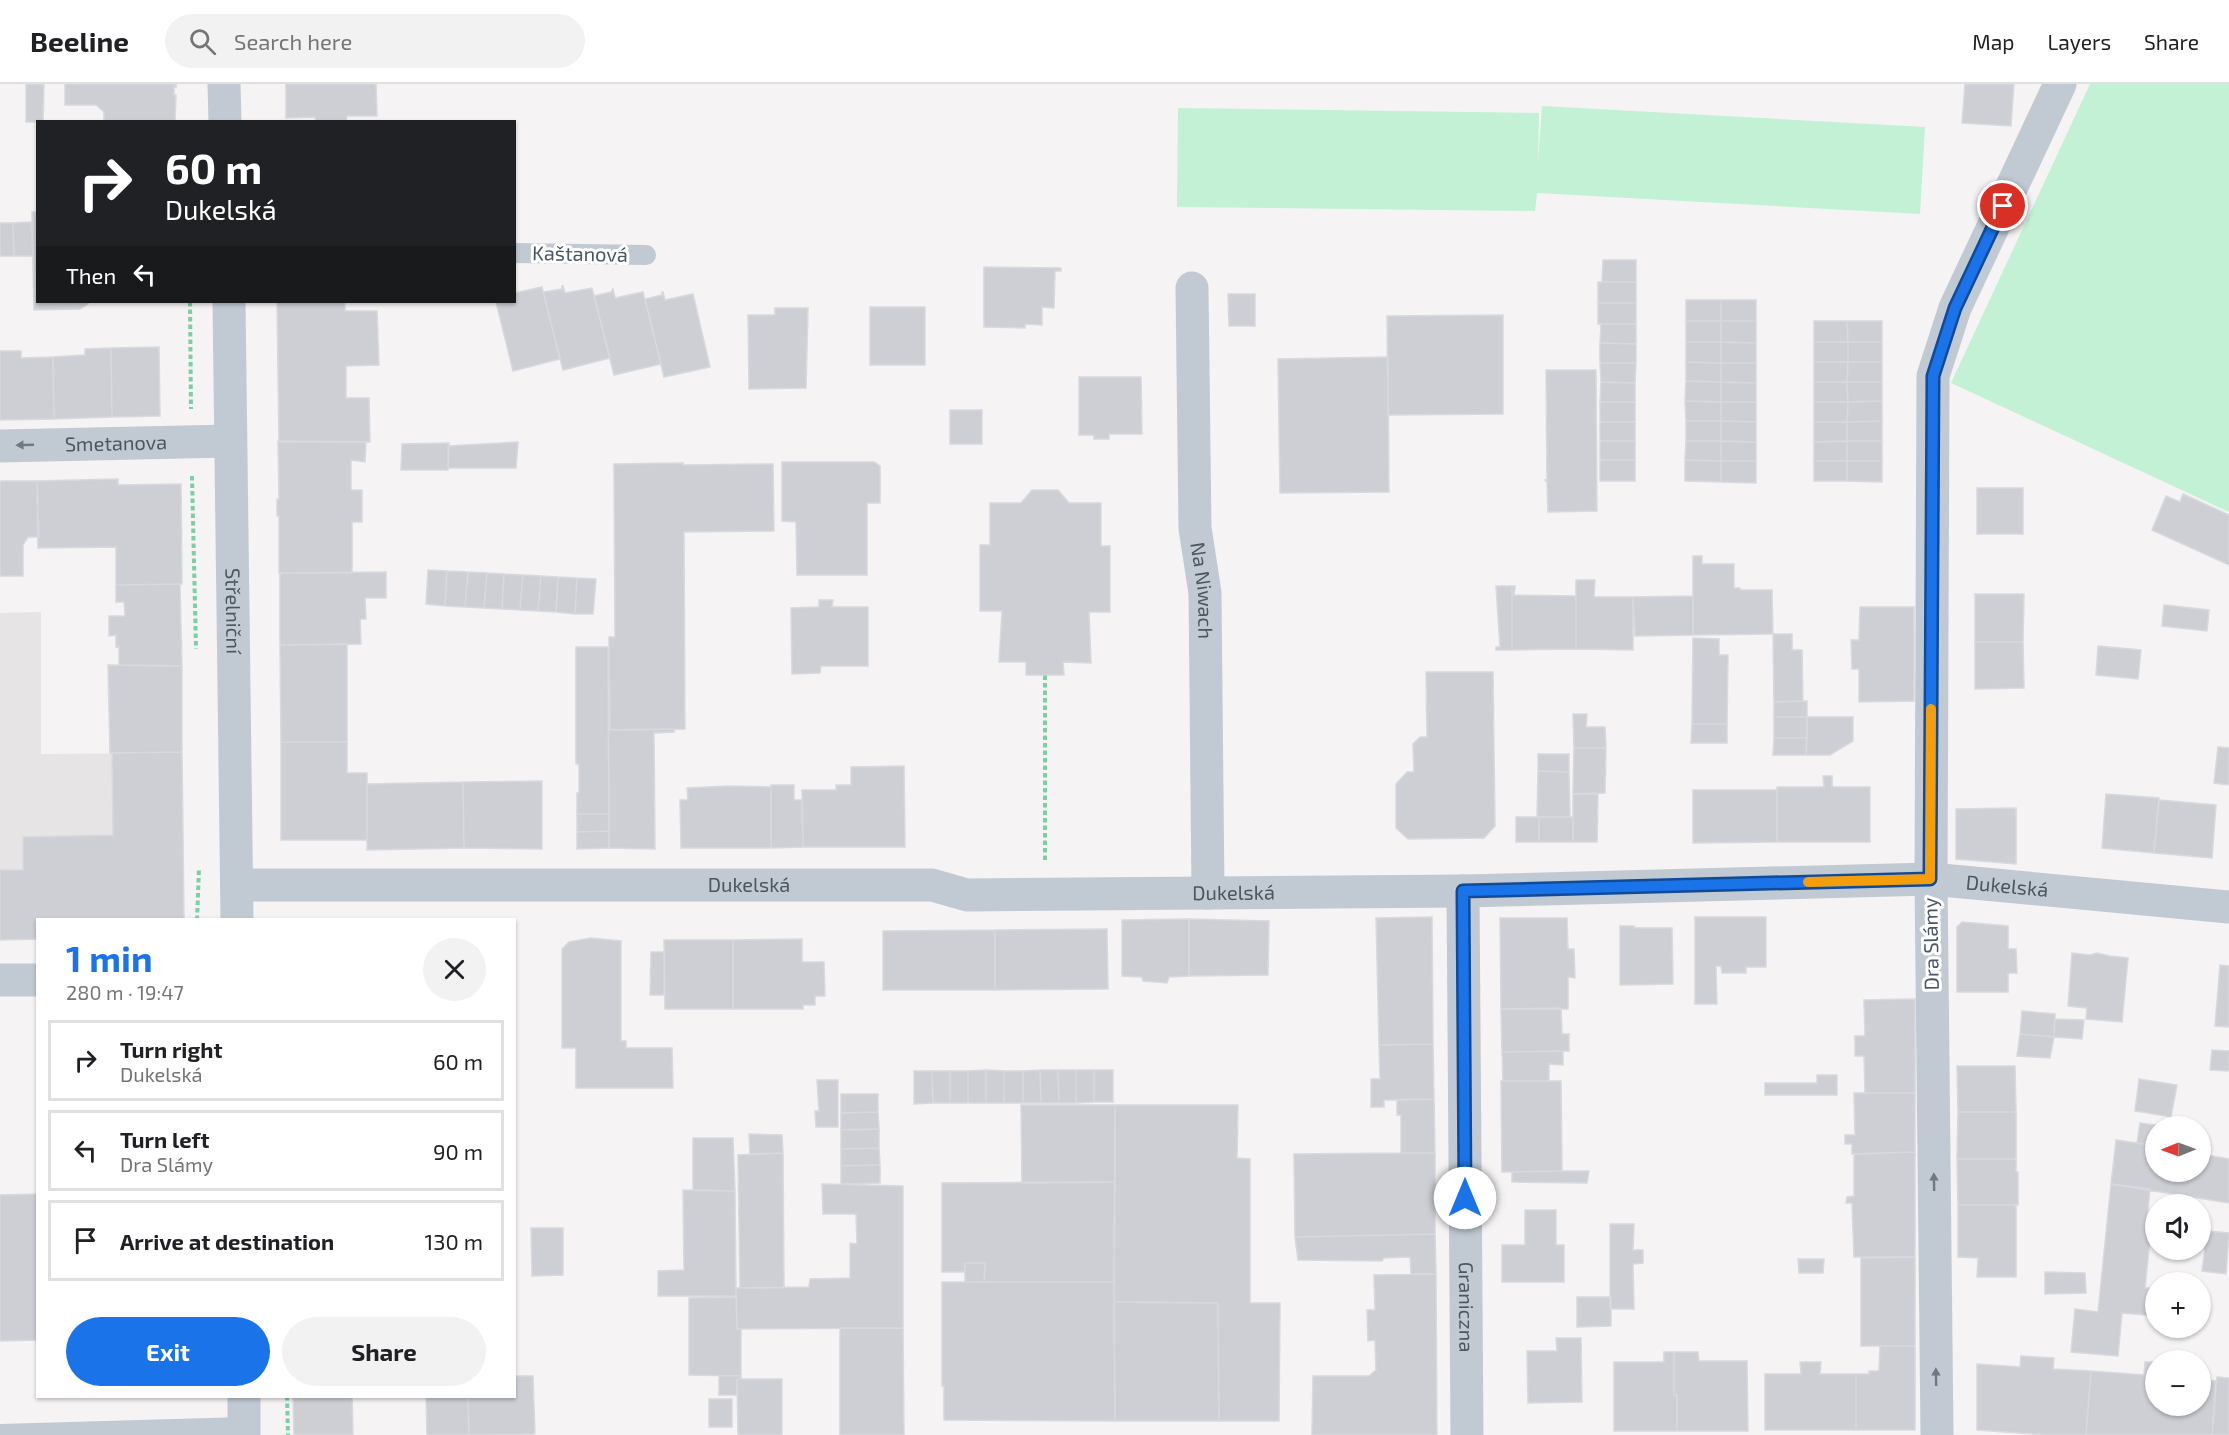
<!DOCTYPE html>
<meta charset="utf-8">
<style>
:root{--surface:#fff;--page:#f2f2f2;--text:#202124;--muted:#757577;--line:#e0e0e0;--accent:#1a73e8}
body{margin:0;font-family:"Exo 2",sans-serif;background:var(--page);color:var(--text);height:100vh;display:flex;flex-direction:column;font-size:22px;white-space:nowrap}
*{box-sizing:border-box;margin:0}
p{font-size:20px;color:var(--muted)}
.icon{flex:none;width:33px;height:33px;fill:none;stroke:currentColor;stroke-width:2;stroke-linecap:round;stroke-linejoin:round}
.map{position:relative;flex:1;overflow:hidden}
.drawer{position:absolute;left:36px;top:834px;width:480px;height:480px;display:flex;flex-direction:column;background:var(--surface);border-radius:0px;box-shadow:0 2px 4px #0004}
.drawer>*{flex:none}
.banner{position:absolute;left:36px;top:36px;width:480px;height:183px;border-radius:0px;box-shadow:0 2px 4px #0004;background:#202124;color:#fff;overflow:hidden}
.needle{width:39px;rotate:269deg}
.fabs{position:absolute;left:2145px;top:1032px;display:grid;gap:12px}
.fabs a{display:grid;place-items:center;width:66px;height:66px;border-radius:50%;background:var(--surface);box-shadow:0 2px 4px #0004;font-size:30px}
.pin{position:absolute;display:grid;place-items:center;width:51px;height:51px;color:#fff;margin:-26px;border:3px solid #fff;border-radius:50%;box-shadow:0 2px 6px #0007}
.me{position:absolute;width:66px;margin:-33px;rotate:0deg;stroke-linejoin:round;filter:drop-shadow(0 0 4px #0008)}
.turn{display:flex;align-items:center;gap:21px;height:126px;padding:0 30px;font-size:27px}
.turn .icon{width:78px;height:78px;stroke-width:2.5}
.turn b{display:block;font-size:42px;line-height:51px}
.then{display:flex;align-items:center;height:57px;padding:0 30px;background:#0003;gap:12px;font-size:22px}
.round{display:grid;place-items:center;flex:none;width:63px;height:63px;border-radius:32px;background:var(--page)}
.summary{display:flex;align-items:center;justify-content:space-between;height:102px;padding:0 30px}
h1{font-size:36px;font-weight:700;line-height:45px;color:var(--accent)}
.cta{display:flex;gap:12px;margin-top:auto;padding:12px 30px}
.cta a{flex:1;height:69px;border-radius:36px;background:var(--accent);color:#fff;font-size:24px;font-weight:700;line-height:69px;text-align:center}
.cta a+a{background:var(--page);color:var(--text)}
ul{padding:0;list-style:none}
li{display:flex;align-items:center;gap:18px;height:81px;margin:0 12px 9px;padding:0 18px;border:3px solid var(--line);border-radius:0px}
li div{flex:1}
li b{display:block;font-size:22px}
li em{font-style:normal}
header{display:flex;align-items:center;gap:36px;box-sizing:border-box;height:84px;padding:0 30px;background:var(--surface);border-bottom:2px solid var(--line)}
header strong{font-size:28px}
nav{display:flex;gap:33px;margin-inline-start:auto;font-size:21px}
.search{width:420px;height:54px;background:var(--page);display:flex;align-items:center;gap:15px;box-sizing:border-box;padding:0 21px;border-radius:33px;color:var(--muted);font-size:22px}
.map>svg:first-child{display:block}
.education{fill:#e6e4e5}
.green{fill:#c3f1d5}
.building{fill:#cdcfd5;stroke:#d7d9de;stroke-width:1.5}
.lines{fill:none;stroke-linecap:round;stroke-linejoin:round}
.path{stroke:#7ad0a6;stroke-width:4;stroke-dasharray:4.5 3;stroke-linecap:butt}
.service{stroke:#c1cad2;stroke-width:20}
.minor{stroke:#c1cad2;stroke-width:33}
.tertiary{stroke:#c1cad2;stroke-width:33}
.oneway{fill:#6e7983}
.route-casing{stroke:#114b97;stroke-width:15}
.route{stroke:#1a73e8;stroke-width:10}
.slow{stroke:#f59e0b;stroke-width:10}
.labels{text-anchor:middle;stroke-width:6;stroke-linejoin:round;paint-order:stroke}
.street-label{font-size:20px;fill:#4a5661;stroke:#fff}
</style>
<header>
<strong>Beeline</strong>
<div class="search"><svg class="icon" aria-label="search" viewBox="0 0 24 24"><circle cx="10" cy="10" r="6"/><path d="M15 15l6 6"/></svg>Search here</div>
<nav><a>Map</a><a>Layers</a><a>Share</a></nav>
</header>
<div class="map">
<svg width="2229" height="1351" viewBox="0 0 2229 1351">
<rect width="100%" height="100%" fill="#f5f3f3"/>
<path class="education" d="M41,528V670L182,669L184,835L38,836L37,855L0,856V529Z"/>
<path class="green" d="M2090,0H2229V428L1951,299Z
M1542,22L1925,43L1920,130L1537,109L1535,127L1177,123L1178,24L1539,29L1538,79Z"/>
<path class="building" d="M26,0H44L43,38H26Z
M65,0H176V3L174,2V11H176L175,36L176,38H104V28L96,21H65Z
M286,0H376L377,32H347L346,38H316L315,33L286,34Z
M1965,0H2014L2011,42L1962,39Z
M32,128H38V218H88V220L80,225L34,226Z
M31,138L33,172H14L13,139Z
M0,139H13L14,172H0Z
M1603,176H1636V198H1602Z
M984,183L1061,184V187H1055L1054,224L1042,223V241L1025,240V244L984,243Z
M1598,198H1636V219H1598Z
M562,202H563L565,209L592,204L610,274L563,286L543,208L562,205Z
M542,203L560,275L513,287L496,218H514V207L515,209Z
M613,205L615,214L643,208L661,280L614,291L594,212L611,208Z
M662,208H663L665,216L693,210L710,283L664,293L645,215L662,211Z
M1228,210H1255V242H1229Z
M1686,216H1721V237H1686Z
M1721,216H1756V237H1721Z
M277,218H345V227H377L379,281L346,282V314H369L370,358H279Z
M1598,219H1636V240H1598Z
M870,223H925V281H870Z
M775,224H808L806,304L749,305L748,231H775Z
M1503,231V330L1388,331L1387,232Z
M1686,237H1721V258H1686Z
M1721,237H1756V259L1721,258Z
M1814,237H1847L1848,258H1814Z
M1847,237H1882V258H1848Z
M1601,240H1636V260L1600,259Z
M1686,258H1721V279L1686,278Z
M1721,258L1756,259V279H1721Z
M1814,258H1848V278H1814Z
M1848,258H1882V278H1848Z
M1600,259L1636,260V279H1600Z
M159,263L160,332L112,333L111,264Z
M111,264L112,333L54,335L53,273L85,271V265Z
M0,267H21V274L53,273L54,335L0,336Z
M1388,273L1389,408L1280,409L1278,275Z
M1686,278L1721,279V298L1686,297Z
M1814,278H1848L1847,298H1814Z
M1848,278H1882V298H1847Z
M1600,279H1636L1635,299L1601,298Z
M1721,279H1756V299L1721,298Z
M1546,286H1596L1597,427L1548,428L1547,398L1545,396H1547Z
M1079,293H1141L1142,350H1109V355H1094V351H1079Z
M1686,297L1721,298V318L1685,317Z
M1601,298L1635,299V318H1600Z
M1721,298L1756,299V318H1721Z
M1814,298H1847L1848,318H1814Z
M1847,298H1882V317L1848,318Z
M1685,317L1721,318V337H1686Z
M1882,317V337L1847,338L1848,318Z
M1600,318H1635V338H1600Z
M1721,318H1756V338L1721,337Z
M1814,318H1848L1847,338H1814Z
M950,326H982V360H950Z
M1686,337H1721V357H1686Z
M1721,337L1756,338V358L1721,357Z
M1882,337V357H1847V338Z
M1600,338H1635V357H1600Z
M1814,338H1847V357L1814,358Z
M278,357L366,358L365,378L351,376V406H362V438H352V489H279V432H277V415H279Z
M1600,357H1635V376H1600Z
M1686,357H1721V377L1685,376Z
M1721,357L1756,358V377H1721Z
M1847,357H1882V377H1847Z
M1847,357V377H1814V358Z
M518,358L516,384H448V362Z
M449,359L448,386H401L402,360Z
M1600,376H1635V397H1600Z
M1685,376L1721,377V398L1685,397Z
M1721,377H1756V399L1721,398Z
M1814,377H1847V397H1814Z
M1847,377H1882V398L1847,397Z
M782,378H874L880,382V419H867V491H797L796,438L782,437Z
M683,379V381L773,380L774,447L684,448L685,645L610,646L609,553H615L614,380Z
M118,395V401L181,400L182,500L116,501V463L38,464L37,397Z
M0,397H37L39,453H28L23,461V492H0Z
M1977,404H2023V450H1977Z
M1032,406H1058L1069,419H1101V462H1110V528H1089L1091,579L1063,578L1064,591H1026V578H999L1002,527H980V461H990V419H1021Z
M2183,410L2229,431V481L2152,446L2166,412L2180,418Z
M1693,472H1702V480H1734V504H1740V506H1772L1773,550L1693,551Z
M428,486L447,487L445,522L426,520Z
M447,487L468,488L465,523L445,522Z
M386,488V514H365L366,535H360L361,560L280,561V489Z
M468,488L487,489L484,524L465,523Z
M487,489L504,490L502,525L484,524Z
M504,490L523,491L520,526L502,525Z
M523,491L541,492L538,527L520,526Z
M541,492L558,493L556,528L538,527Z
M558,493L577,494L575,530L556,528Z
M577,494L596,495L593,530H575Z
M1576,496H1595L1594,513H1633V566L1576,565Z
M180,500L182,582L119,581V562L116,563V551L109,552V532H125L124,518H116V501Z
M1496,502H1512V566H1496V563H1500Z
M1512,502H1515L1514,511L1576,512V565L1512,566Z
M1975,510H2024L2023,558H1975Z
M1693,512V551L1635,552L1633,513Z
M819,516H833L832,523H868V582H821L820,589L792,590L791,524L819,523Z
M2164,521L2209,526L2207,547L2162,542Z
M1860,523H1914V617L1859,618V585H1852L1851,556H1859Z
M1773,550H1792V566H1802L1803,617L1774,618Z
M1693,554L1719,555V571H1728L1727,640H1692Z
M1975,558H2023L2024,604L1975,605Z
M347,560V658H281L280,561Z
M2098,562L2141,566L2138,595L2096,591Z
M576,563H608L609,730H577V709H579V680H576Z
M608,563L610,646L674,645V648L654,649L655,765L609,764Z
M108,581L182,582V668L110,669Z
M1426,588H1493L1495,742L1484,754L1408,755L1396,744V700L1407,688H1414L1413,660L1420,653H1427Z
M1807,617V632L1809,633H1774V618Z
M1573,630H1587L1586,643H1605L1606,664H1574Z
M1774,633H1809L1807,635V654H1774Z
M1809,633H1853V657L1830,671H1806L1807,635Z
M1692,640H1727V659H1691Z
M1774,654H1807L1806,671H1773Z
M281,658H347V689H367V756H281Z
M2218,663L2229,664V701L2214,699Z
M1574,664H1606L1605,709L1573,710Z
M182,668L184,836H38V855L0,856V786H23V753L113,751L112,669Z
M1538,670H1569V688L1538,687Z
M904,682L905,763H803L802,706H836V701H851V683Z
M1538,687L1569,688L1570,733H1537Z
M1823,692H1832V703H1870V758H1777V703H1824Z
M542,697V765L464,764L463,698Z
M463,698L464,764L367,766V700Z
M771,701H794V716H802L803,763L771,764Z
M729,702L771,703V764H681L680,716H688L687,704Z
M1693,706H1777V758L1693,759Z
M1573,710H1598L1597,758H1573Z
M2106,710L2159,714L2154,769L2102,764Z
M2159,716L2216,721L2212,774L2154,769Z
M2016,724V780L1956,775V725Z
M577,730H609V747L577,748Z
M1516,733H1539V758H1516Z
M1539,733H1573V758H1539Z
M609,747V764L577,765V748Z
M1432,833L1433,960L1379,961L1376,834Z
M1695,833H1766V883H1746V889H1722L1721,882H1716L1717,920H1695Z
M1500,834H1567L1568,865H1574L1575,894L1568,893V925H1501Z
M1189,835V892L1169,893L1167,899L1143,897L1142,893L1122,892V836Z
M1189,835L1269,837L1268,891L1189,892Z
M1962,838L2008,842V865H2016L2017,889H2008V908H1957V843Z
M1620,842H1634V844H1672L1673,900L1620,901Z
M1107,845L1108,905L995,906V846Z
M995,846V906H883V847Z
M591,854L621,857V957H626V964H672L673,1004H576V964H562V865L569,858Z
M802,855V878H824L825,912H815V921H803V925H733V856Z
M664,856H733V925H665Z
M651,868H664V911H650Z
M2072,869L2090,871L2097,869L2110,872L2128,874L2122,938L2086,935L2087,924L2068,922Z
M2220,881L2229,882V943L2215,942Z
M1915,915V1009H1865L1864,972H1855V952H1865L1864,916Z
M1561,924L1562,950H1569V967L1502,968L1501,925Z
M2022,927L2055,930L2054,953L2020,950Z
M2055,935L2084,936L2082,955L2054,953Z
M2020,950L2054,953L2050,974L2017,972Z
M1433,960L1434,1015L1384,1016V1023H1371V995H1380L1379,961Z
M2212,966L2229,967V987L2210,986Z
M1563,967V981L1549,980V997H1503L1502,968Z
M1957,982H2015L2016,1028H1958Z
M986,986L1004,987V1019H986Z
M986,986V1019H968V987Z
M1040,986H1058L1059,1019H1041Z
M1040,986L1041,1019H1023V987Z
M1058,986H1076V1019H1059Z
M1076,986H1094V1018L1076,1019Z
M1094,986H1113V1018H1094Z
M914,987H932L933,1019L914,1020Z
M932,987H950V1019H933Z
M950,987H968V1019H950Z
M1004,987H1023V1019H1004Z
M1817,991H1837V1011H1765V999H1817Z
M2139,995L2177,1001L2171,1033L2135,1027Z
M817,996H838V1043H816L815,1027H819Z
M1501,997H1561L1562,1087L1502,1088Z
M1854,1009H1915V1068L1852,1070V1060H1845V1051H1855Z
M841,1010H878V1028L841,1029Z
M1434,1015L1435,1069H1401V1031H1397V1016Z
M1021,1021H1115V1098L1022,1099Z
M1115,1021H1238L1237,1074L1250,1075V1219H1280L1279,1337H1219L1218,1219L1114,1218Z
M878,1028L879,1045L841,1046V1029Z
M1958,1028H2016V1075H1957Z
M2140,1039L2163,1042H2156V1062L2137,1059Z
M879,1045V1064L841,1065V1046Z
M749,1050L782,1051L783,1069L750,1070Z
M693,1054H733L735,1107L693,1106Z
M2116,1056L2156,1062V1088H2200V1070L2229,1075V1119L2111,1100Z
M879,1064L880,1081L841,1082V1065Z
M1915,1068V1173H1854L1852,1119H1846L1847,1113L1854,1112V1070Z
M783,1069L784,1204H740L738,1071Z
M1401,1069H1435V1150L1295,1153L1294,1070Z
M1957,1075H2016V1088H2018V1121H1958Z
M880,1081V1099L841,1100V1082Z
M1562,1087H1589L1587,1099L1512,1098V1088Z
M1115,1098L1114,1198H984L985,1179H965V1188H942V1099Z
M822,1100L903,1102V1244L737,1245L736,1204L809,1203L810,1195L850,1194V1159L857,1160L856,1130H823Z
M2111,1100L2150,1105L2146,1145H2151L2145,1204H2156V1232L2122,1229L2118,1272L2071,1268L2075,1225L2098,1228Z
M683,1106L735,1107L736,1212H658V1187L684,1186Z
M38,1110V1256L0,1257V1111Z
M1958,1121H2016V1193H1977L1978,1174L1958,1173Z
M1525,1126H1556V1161H1564V1198H1502V1161H1525Z
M1610,1140H1634L1633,1166H1643V1179L1633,1180L1634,1225H1610Z
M2208,1140H2209V1147L2229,1149L2226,1190L2202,1187Z
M531,1144H563V1191L532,1192Z
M1435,1150L1436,1190H1411L1410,1173L1384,1174L1382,1177L1298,1176L1295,1153Z
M1915,1173V1262H1861V1174Z
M1798,1175H1824L1823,1189H1799Z
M965,1179H985L984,1198H965Z
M2045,1188L2085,1189L2086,1209L2045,1210Z
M1436,1190L1437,1351H1312L1313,1292H1369L1376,1286L1375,1256L1368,1257L1367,1226H1375L1374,1191Z
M942,1198H1114L1115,1337L944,1336V1302H942Z
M736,1213L737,1245H741V1292L689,1291V1214Z
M1577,1213H1611V1242L1577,1243Z
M1114,1218L1218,1219L1219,1337H1115Z
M840,1244H903L904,1351H840Z
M1556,1254H1581L1582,1318L1528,1319L1527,1267H1557Z
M1880,1262H1915V1346H1856V1290H1869V1287H1879Z
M1664,1268H1674V1311H1677V1347H1614V1278H1664Z
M1674,1268H1698L1699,1277H1747L1748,1347H1677V1311H1674Z
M2021,1272L2054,1274L2053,1285L2091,1287L2086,1351H2048L1977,1346V1280L2020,1283Z
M1800,1278H1821L1820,1290H1856V1346H1765V1290H1801Z
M2145,1278H2156V1322H2200V1296L2216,1297L2212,1351H2086L2091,1287L2144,1291Z
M514,1292H533L535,1350L469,1351L468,1312H514Z
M719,1292H741V1295H737V1311H719Z
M2217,1293L2229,1294V1351H2212Z
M737,1295H782V1351H738Z
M293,1312H352L353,1351H294Z
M426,1312H468L469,1351H427Z
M709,1315H732V1343H709Z"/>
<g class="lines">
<path class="path" d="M190,218L191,325
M192,392L196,565
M1045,776V591
M197,836L199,785
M287,1312L288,1351"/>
<path class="service" d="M514,169L646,171
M0,1350L244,1343"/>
<g class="minor">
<path id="s1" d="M1192,204L1195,444L1205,509L1208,809"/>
<path id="s2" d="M0,362L230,357"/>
<path id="s3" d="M237,801H932L967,811L1463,807L1931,795L2229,823"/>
<path id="s4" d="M1463,807L1467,1351"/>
<path d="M0,896H38"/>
<path d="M1937,1351L1931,795L1933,292L1955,224L2060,0"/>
</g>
<g class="tertiary">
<path d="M224,0L225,38"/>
<path id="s5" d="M229,218L237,836"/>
<path d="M244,1312V1351"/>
</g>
</g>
<defs><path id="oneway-solid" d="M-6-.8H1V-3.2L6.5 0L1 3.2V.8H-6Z" transform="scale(1.5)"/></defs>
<g class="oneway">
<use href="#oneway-solid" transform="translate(25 361) rotate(178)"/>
<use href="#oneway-solid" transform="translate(1934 1098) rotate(-91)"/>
<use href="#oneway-solid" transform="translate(1936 1293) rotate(-91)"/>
</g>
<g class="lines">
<defs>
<path id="route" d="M1465,1114L1463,807L1930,795L1933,292L1955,224L2003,122"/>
</defs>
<use href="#route" class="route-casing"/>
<use href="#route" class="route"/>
<path class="slow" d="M1808,798L1930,795L1931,625"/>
</g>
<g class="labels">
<g class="street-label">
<text transform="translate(580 170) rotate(1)" y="7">Kaštanová</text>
<text dy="7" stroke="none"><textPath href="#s2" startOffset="116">Smetanova</textPath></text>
<text dy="7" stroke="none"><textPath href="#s1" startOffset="303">Na Niwach</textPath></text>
<text dy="7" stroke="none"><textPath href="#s5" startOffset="309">Střelniční</textPath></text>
<text dy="7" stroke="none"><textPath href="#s3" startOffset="512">Dukelská</textPath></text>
<text dy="7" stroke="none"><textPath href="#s3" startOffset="1772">Dukelská</textPath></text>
<text dy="7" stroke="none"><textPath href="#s3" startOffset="998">Dukelská</textPath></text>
<text transform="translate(1931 860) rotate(-91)" y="7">Dra Slámy</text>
<text dy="7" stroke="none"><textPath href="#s4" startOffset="416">Graniczna</textPath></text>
</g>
</g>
</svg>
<div class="fabs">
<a><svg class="needle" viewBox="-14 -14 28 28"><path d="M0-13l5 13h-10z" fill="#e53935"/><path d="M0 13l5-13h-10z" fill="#757577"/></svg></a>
<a><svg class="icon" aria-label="sound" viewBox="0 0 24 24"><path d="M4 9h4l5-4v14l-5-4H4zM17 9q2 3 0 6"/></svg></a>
<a>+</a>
<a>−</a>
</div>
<div class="pin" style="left:2003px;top:122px;background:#d93025"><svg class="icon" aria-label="arrive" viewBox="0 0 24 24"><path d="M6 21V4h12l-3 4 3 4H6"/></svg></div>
<svg class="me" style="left:1465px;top:1114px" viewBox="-20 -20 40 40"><circle r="19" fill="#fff"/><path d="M0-13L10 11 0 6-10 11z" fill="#1a73e8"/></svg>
<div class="banner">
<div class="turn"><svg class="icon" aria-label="right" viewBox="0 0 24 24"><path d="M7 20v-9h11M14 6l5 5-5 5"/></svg><div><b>60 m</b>Dukelská</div></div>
<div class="then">Then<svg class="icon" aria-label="left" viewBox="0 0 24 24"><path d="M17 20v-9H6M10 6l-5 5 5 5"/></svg></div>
</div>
<section class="drawer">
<div class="summary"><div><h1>1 min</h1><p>280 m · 19:47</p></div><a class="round"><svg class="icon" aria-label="close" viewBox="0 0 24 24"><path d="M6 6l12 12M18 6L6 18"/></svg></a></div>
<ul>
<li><svg class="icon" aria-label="right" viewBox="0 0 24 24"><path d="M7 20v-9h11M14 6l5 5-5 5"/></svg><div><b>Turn right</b><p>Dukelská</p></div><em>60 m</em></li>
<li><svg class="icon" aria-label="left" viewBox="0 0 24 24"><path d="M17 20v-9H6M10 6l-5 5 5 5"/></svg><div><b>Turn left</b><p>Dra Slámy</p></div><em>90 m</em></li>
<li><svg class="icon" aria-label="arrive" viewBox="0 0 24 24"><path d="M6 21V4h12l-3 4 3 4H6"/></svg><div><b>Arrive at destination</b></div><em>130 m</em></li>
</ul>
<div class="cta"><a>Exit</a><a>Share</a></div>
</section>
</div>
